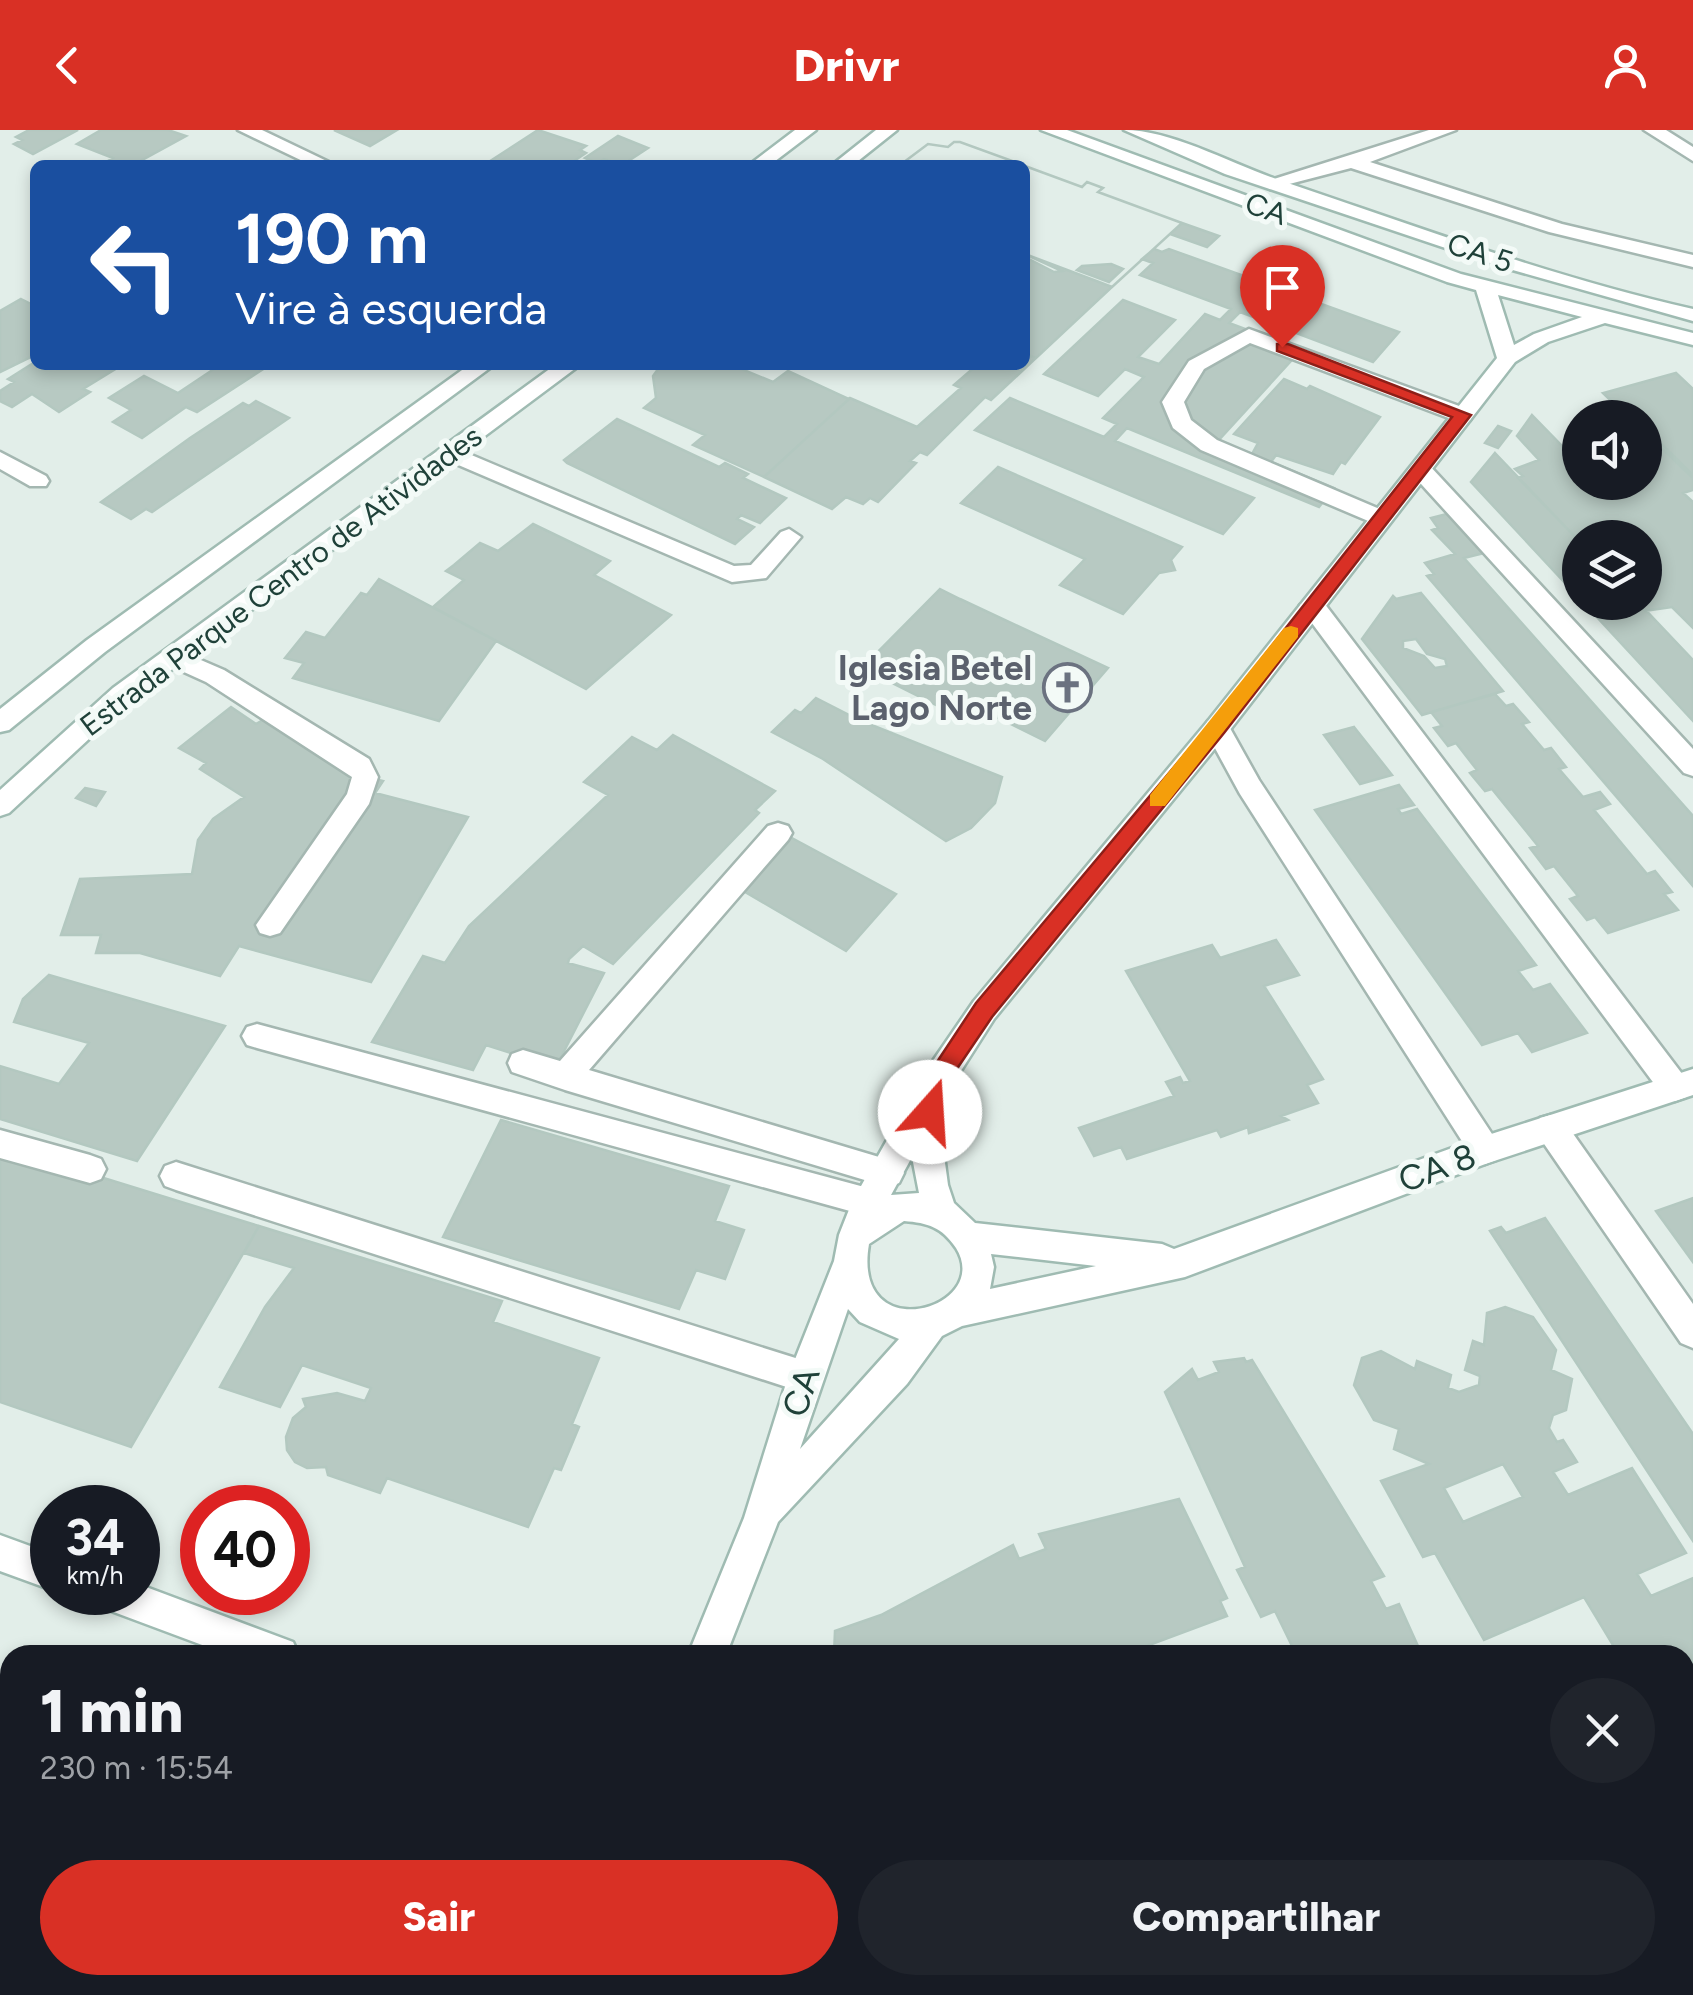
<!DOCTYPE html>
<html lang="pt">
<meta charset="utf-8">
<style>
:root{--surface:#171b24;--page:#20242c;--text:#f1f3f6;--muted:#9ea1a6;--accent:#d93025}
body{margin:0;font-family:Figtree,sans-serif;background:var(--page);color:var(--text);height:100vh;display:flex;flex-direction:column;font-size:38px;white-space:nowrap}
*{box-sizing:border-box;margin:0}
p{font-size:32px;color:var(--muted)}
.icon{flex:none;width:55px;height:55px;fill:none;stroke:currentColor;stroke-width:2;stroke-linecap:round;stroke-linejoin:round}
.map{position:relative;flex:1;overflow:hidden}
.sheet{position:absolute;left:0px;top:1515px;width:1695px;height:350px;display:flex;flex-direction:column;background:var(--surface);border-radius:30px 30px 0 0;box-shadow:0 5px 15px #0003}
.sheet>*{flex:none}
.banner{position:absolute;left:30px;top:30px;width:1000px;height:210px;border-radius:15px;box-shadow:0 5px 15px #0003;background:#1a4fa0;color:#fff;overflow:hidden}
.tools{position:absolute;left:1562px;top:270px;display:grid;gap:20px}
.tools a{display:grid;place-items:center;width:100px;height:100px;border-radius:50%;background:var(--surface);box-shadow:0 5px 15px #0003;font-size:50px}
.speed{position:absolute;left:30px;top:1355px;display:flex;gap:20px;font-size:50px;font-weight:700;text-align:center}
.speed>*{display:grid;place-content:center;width:130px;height:130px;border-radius:50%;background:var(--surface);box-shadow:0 5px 15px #0003;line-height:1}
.speed small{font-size:25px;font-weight:400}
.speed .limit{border:15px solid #d22;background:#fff;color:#111}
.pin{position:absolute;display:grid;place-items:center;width:85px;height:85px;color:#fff;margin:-102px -42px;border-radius:50% 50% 50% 0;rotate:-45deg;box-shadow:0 0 10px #0007}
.pin .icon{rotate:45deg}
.me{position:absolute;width:110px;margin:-55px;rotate:19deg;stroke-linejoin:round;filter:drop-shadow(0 0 8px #0008)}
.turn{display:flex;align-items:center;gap:35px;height:210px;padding:0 40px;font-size:45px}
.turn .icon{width:130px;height:130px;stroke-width:2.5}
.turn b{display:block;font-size:70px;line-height:85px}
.round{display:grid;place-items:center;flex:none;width:105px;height:105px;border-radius:52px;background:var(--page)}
.head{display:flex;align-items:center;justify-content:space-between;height:170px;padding:0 40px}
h1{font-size:60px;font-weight:800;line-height:75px}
.action{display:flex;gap:20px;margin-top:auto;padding:20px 40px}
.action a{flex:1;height:115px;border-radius:60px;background:var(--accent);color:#fff;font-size:40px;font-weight:800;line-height:115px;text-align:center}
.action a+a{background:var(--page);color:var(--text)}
header{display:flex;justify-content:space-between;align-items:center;height:130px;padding:0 40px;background:var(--accent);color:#fff;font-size:45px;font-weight:800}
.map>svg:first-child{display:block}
.building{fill:#b7c9c2;stroke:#b3c8c0;stroke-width:2.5;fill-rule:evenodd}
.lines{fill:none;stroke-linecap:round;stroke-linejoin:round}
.lane-casing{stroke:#a4b7b1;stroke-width:5}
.street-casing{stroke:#a4b7b1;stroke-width:5}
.secondary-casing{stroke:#9fbbb2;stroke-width:5}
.lane{fill:#fff;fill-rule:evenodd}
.street{fill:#fff;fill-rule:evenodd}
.secondary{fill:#fff;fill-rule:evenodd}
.route{fill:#d93025;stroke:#8d1f18;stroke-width:2.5}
.slow{fill:#f59e0b}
.labels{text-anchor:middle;stroke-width:10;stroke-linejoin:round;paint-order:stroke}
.far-street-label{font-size:30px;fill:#1f4139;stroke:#f3faf7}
.worship-label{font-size:35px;font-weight:bold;fill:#5b616d;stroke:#f3faf7;text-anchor:end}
.street-label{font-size:35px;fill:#1f4139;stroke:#f3faf7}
</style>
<header><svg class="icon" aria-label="back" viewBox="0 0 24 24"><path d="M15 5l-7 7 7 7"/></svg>Drivr<svg class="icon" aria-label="person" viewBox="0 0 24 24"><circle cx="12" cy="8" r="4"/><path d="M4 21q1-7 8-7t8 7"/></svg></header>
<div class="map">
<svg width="1693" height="1865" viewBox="0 0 1693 1865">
<rect width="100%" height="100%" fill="#e2eee9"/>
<path class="building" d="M29,0H78L33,24L14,14L22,10L16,7Z
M101,0H168L186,6L133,35H101L113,28L77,14Z
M334,0H397L370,16Z
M538,0L586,16L580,20L586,23L568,35L487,33Z
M618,6L648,18L622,35L604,29L597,33L585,28Z
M954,12H960L1023,35H900L928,14L948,17Z
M954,12H960L1023,35H900L928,14L948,17Z
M1025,36L1082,57L1087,52L1103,58L1098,62L1182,93L1112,157L1099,152L1025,124ZM1111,134L1123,139L1109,152L1077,140L1082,136Z
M1025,36L1082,57L1087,52L1103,58L1098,62L1182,93L1112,157L1099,152L1025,124Z
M1182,93L1219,106L1207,117L1170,104Z
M1154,119L1162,122L1169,119L1399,202L1373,232L1240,182L1229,193L1301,220L1218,311L1252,324L1258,313L1234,304L1284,249L1307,259L1310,256L1380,287L1345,334L1341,332L1333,344L1276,325L1271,332L1334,358L1319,377L1127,298L1115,311L1254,368L1223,404L975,300L1010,268L1104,307L1117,294L1103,288L1144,247L1125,239L1098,266L1044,244L1123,170L1175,190L1138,227L1159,234L1205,184L1220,190L1231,179L1140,145L1153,133L1142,129Z
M1025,124L1112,157L1036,228L1025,224V127L1054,142L1062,141Z
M21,169L35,176V225L0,242V181Z
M1025,224L1036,228L991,270L985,267L927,325L920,322L910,331L916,333L878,372L870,368L863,374L846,367L832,379L764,347L850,268L917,297L961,258L954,255L977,235H1025Z
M35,232V235H122L83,259L90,262L59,282L32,264L12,277L0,271V261L14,252L8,249Z
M220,235L268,236L197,282L186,277L142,308L113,292L131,280L109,268L144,246L178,263Z
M661,235H732L773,252L788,241L849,269L764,347L693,315L705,305L644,278L656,268L653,246Z
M1676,243L1693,259V345L1645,298V288H1629L1603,263Z
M256,271L289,288L152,382L146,379L131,389L101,372L190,308L243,273L249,276Z
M1532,285L1569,323L1580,320V352H1645V302L1693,348V360L1683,363L1693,372V498L1672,477L1645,481L1638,472H1645V408H1580V412L1518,348L1523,346L1515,339L1539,330L1517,306Z
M617,289L719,337L725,333L748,344L743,348L786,368L760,393L741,385L737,389L754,397L735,414L567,333L564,330Z
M1498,296L1511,301L1498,318L1485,313Z
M1495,323L1580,412V469L1471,352Z
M998,337L1182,417L1171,430L1175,440L1159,443L1123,484L1060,455L1085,429L961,373Z
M1451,383L1488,422L1464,428L1693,686V756L1427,446L1434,444L1425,433L1455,424L1432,400L1438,398L1431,388Z
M533,394L610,431L594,445L671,485L586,559L433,477L464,450L446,441L454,435L480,413L498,421Z
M379,449L496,511L439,591L293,548L304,533L285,528L306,502L325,508L361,463L367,465Z
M940,459L960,469L1108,538L1045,611L947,562L936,575L862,538Z
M1421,463L1458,507L1503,561L1422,585L1362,509L1393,466L1396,469ZM1416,509L1427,524L1445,529L1447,536L1435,538L1424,526L1403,518V511Z
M1583,472H1638L1693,530V591Z
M1495,564L1506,576L1513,574L1529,592L1522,594L1544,620L1551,618L1566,637L1559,639L1583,667L1600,662L1610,674L1594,680L1647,744L1655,741L1672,762L1664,764L1678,780L1608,803L1595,787L1587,790L1570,769L1578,766L1554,736L1546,739L1530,718L1538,716L1526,701L1492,659L1485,661L1470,643L1477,640L1456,613L1448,616L1434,598L1442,596L1431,582Z
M816,568L859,590L1002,647L995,673L971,698L946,711L823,629L772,602L795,580L801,583Z
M231,577L256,594L263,590L354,644L383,651L375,663L468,687L371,852L239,816L220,846L140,823H96L101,805H61L80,749L192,744L198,710L213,689L244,667L200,639L206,633L179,618Z
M1354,597L1392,645L1360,654L1324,605Z
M673,605L775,661L755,680L759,683L613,834L583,816L569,829L568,833L604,843L559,931L520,926L486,915L473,940L372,912L423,826L445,833L469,796L608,665L584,652L632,607L657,620Z
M1399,655L1414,675L1398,679L1401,684L1417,679L1536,835L1518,841L1533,860L1550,854L1587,903L1532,922L1518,903L1482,915L1315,680Z
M85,658L105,662L96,676L76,668Z
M790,707L896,764L846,821L740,759Z
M1276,810L1299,845L1264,856L1323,949L1307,955L1318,973L1281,986L1288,990L1249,1003L1248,997L1221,1007L1217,1000L1127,1029L1121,1017L1094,1026L1079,998L1174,966L1166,952L1180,947L1183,953L1190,951L1126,841L1212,815L1220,828Z
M49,845L225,896L137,1031L0,989V936L59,954L89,913L14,892L23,869Z
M501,990L729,1056L715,1091L744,1100L725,1149L696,1140L679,1179L443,1107Z
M0,1016L259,1096L131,1317L0,1272Z
M1693,1068V1132L1656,1081Z
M1545,1088L1693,1304V1411L1490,1101L1501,1097L1506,1103Z
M259,1096L502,1171L493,1192L599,1228L572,1294L579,1297L561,1340L554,1338L528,1397L387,1348L380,1363L328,1345L326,1337L307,1338L295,1332L287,1320L286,1307L293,1288L306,1277L303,1269L337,1263L365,1271L371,1258L302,1235L280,1277L220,1257L265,1177L294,1138L244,1123Z
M1505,1177L1533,1187L1556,1220L1551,1240L1572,1249L1566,1280L1553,1285L1549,1298L1557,1312L1563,1310L1577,1332L1553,1342L1568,1365L1632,1338L1686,1423L1637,1444L1651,1466L1693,1448V1865H1669L1663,1855H1685V1525H1619L1584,1467L1484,1510L1435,1423L1423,1427L1381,1351L1429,1334L1394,1319L1399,1299L1374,1290L1354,1255L1362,1228L1381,1221L1415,1239L1417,1231L1451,1245L1448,1258L1459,1262L1479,1255L1480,1246L1465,1240L1473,1211L1484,1215L1487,1183ZM1503,1334L1523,1367L1463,1392L1444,1358Z
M1244,1228L1246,1232L1252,1230L1384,1446L1371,1451L1386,1479L1399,1474L1422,1525H1280L1293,1518L1275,1481L1261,1487L1237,1440L1245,1437L1165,1262L1192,1239L1198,1250L1219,1242L1214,1232Z
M1179,1369L1227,1468L1220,1471L1227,1486L1141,1518L1142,1524L834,1525L835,1501L881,1485L1013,1415L1019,1429L1046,1419L1039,1404Z
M18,1855H240L233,1865H11Z"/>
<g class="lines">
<defs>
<path id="lane" d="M1429,0H1456L1370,32L1562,94L1693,125V137L1549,102L1351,38L1270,59L1261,53Z
M1644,0H1666L1693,17V31Z
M1249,199L1470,280L1473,285L1470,290H1454L1250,213L1204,239L1184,272L1191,290L1217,310L1389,383L1393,388L1389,393H1373L1201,320L1173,298L1162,272L1189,231Z
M450,316L734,436L751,435L781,402L789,399L801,407L766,448L732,452L442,328L439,323Z
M173,518L224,540L369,629L378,647L369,674L280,803L270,806L260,803L256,795L347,664L352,647L206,552L164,533L161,527Z
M778,693L788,696L792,703L788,710L589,940L899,1033L904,1043L899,1053L888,1057L565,960L512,942L508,933L512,924L523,920L560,931L768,696Z
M257,894L868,1058L879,1062L884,1072L879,1082L868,1086L257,918L247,915L242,906L247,897Z
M1551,985L1562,988L1693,1174V1218L1681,1213L1540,1008L1536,998L1540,988Z
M0,1000L90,1025L101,1029L106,1039L101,1049L90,1053L0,1028Z
M176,1032L805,1231L817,1235L822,1247L817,1259L805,1263L176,1060L165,1056L160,1046L165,1036Z"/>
<path id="street" d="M238,0H262L335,35H311Z
M0,322L46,346L49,351L46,356H30L0,339Z
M1420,332L1428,334L1693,619V646L1684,643L1412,344L1409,339Z
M1312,467L1321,469L1686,949L1690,958L1686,967L1675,971L1664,967L1303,481L1300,475Z
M1217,589L1226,591L1259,650L1496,1010L1501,1020L1496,1030L1485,1034L1474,1030L1240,664L1204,598L1208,591Z
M872,1855H914L911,1865H869Z
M1200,1855H1267L1271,1865H1204Z"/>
<path id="secondary" d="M795,0H816L770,35H749Z
M876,0H897L853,35H832Z
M1041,0H1067L1461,144L1693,203V215L1605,193L1548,212L1515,232L1226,605L994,889L943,969L946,977L943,1018L948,1055L954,1073L975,1093L1162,1114L1174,1119L1485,1006L1693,939V965L1488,1033L1185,1147L962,1196L942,1206L907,1254L778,1392L726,1525H688L744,1388L788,1247L834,1131L839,1105L852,1072L926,941L974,871L1208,591L1497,228L1476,160L1447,152ZM1498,165L1582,187L1534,204L1514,215ZM912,1027L919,1063L891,1065ZM904,1091C928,1093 942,1097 956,1118C994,1179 851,1220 869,1114ZM991,1124L1096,1136L990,1159L994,1137ZM848,1179L860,1192L899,1209L800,1319Z
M1124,0C1171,0 1230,33 1276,49C1413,95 1551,147 1693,179V191L1502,137L1225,44Z
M469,235H494L105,522L9,600L0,602V579L87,510Z
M555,235H580L131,570L9,683L0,686V660L113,558Z
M0,1405L52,1424V1460L0,1441Z
M138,1454L293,1512L299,1525H229L95,1475L90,1462H138Z"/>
</defs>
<use href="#lane" class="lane-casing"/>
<use href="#street" class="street-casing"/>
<use href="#secondary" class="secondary-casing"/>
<use href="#lane" class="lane"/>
<use href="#street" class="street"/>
<use href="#secondary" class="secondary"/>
</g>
<path class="route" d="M1277,214H1288L1471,285L1224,603L992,887L948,952L939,989H922L919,982L925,950L976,873L1211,593L1452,287L1277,221Z"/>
<path class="slow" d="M1291,496L1298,498V507L1165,676H1150V665L1284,498Z"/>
<defs>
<symbol id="church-ring" viewBox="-11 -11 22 22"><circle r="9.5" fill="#f3faf7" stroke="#6b7280" stroke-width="1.5"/><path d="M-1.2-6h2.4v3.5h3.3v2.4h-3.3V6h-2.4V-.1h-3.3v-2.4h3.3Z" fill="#6b7280"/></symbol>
</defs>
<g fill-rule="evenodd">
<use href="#church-ring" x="1040" y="530" width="55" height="55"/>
</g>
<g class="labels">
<g class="far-street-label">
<text transform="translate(1266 79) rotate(20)" y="10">CA</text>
<text transform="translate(1480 123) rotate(18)" y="10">CA 5</text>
<text transform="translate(281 451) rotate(-37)" y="10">Estrada Parque Centro de Atividades</text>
</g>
<g class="worship-label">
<text x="1032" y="550">Iglesia Betel<tspan x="1032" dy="40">Lago Norte</tspan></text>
</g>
<g class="street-label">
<text transform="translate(1437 1038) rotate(-20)" y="12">CA 8</text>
<text transform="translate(801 1262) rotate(-72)" y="12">CA</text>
</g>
</g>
</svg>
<div class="tools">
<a><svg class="icon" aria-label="sound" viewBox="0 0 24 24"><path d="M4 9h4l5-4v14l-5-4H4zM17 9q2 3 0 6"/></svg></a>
<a><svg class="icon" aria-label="layers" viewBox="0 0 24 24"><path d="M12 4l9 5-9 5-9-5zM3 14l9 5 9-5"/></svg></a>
</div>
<div class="speed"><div>34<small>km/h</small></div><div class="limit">40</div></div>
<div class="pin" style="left:1282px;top:217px;background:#d93025"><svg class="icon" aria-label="arrive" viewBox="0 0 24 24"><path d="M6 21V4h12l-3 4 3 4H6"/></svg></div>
<svg class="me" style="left:930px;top:982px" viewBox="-20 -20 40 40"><circle r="19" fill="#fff"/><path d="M0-13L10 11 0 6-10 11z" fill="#d93025"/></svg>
<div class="banner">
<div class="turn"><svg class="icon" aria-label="left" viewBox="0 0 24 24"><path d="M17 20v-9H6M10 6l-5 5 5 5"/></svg><div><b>190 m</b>Vire à esquerda</div></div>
</div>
<section class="sheet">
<div class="head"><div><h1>1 min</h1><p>230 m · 15:54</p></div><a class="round"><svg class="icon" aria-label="close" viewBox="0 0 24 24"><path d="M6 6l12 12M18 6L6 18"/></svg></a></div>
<div class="action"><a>Sair</a><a>Compartilhar</a></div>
</section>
</div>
